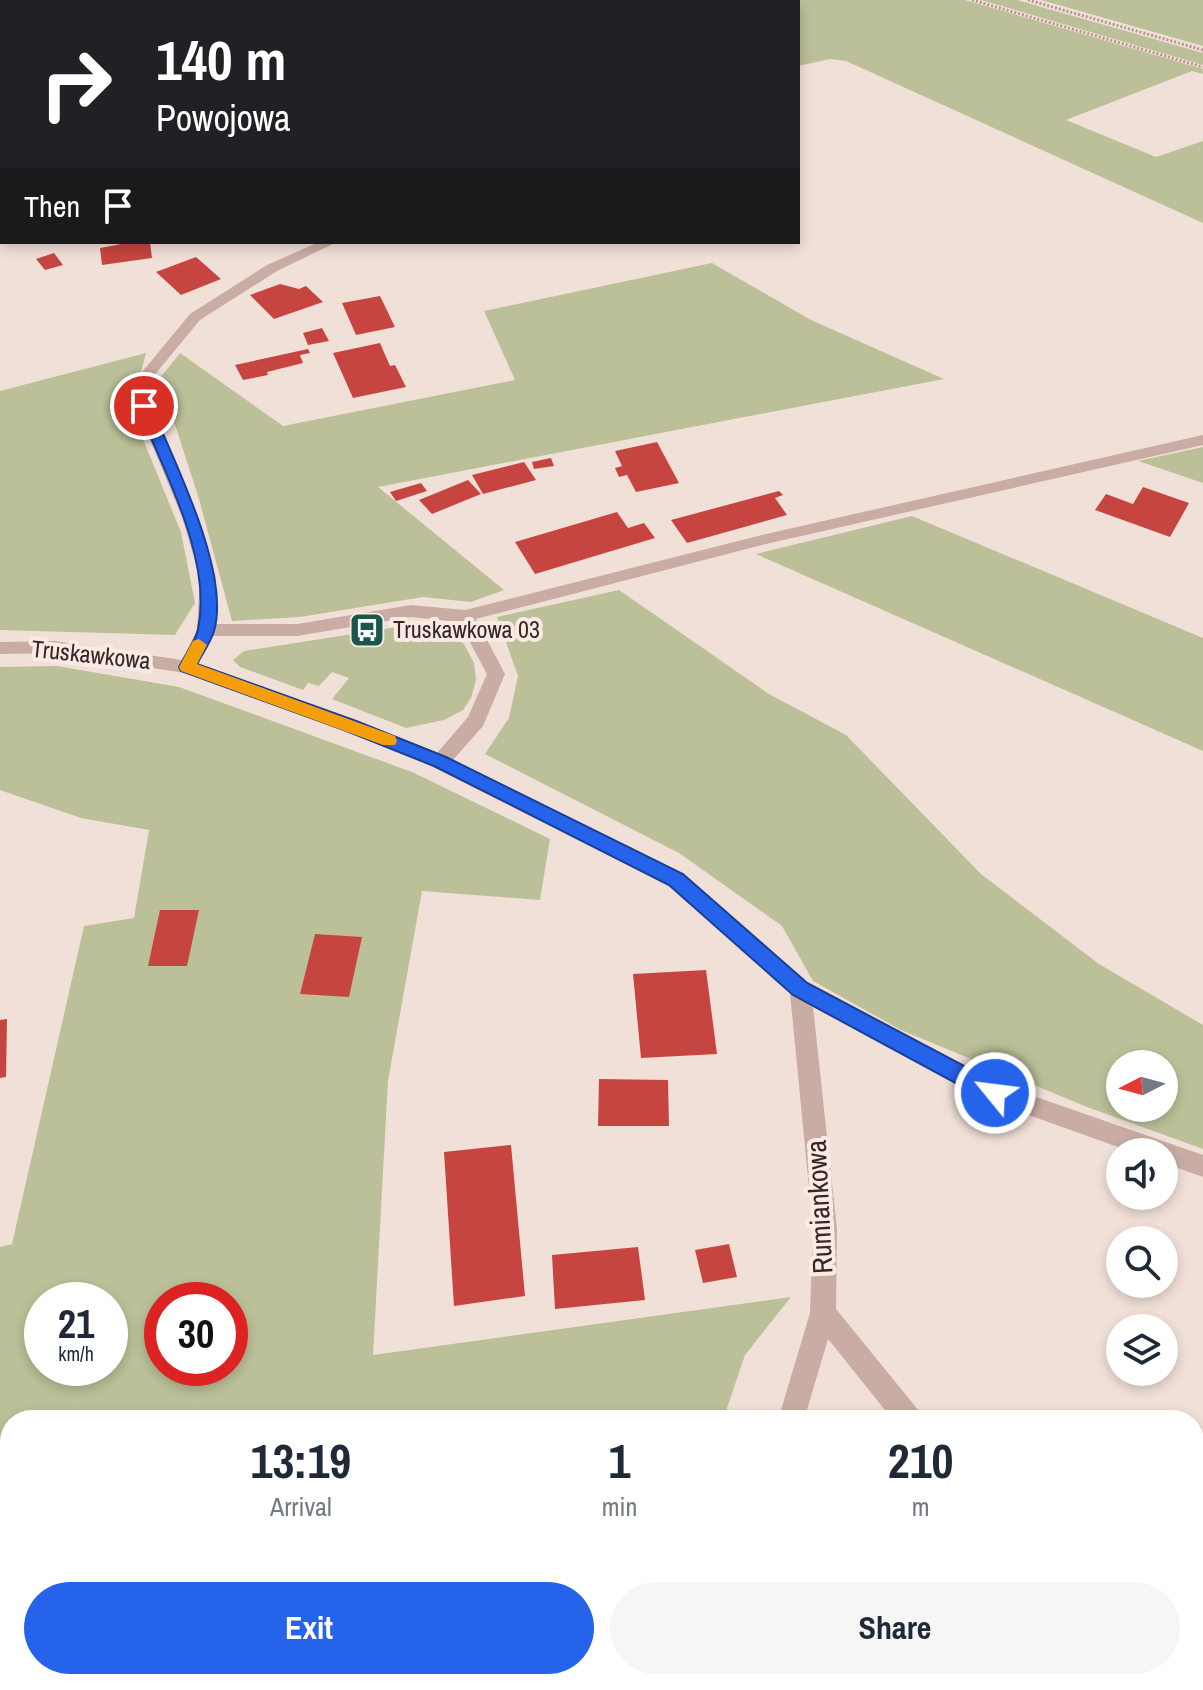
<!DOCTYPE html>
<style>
:root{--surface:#fff;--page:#f6f6f7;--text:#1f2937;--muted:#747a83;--accent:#2563eb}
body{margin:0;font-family:"Archivo Narrow",sans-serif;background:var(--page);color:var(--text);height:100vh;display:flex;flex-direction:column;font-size:30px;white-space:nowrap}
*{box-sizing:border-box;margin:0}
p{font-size:26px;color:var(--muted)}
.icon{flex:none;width:44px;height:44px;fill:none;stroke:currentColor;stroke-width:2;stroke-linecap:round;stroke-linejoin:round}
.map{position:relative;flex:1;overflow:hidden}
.side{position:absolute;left:0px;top:1410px;width:1204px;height:280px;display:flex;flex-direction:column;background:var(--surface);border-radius:32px 32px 0 0;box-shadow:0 4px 12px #0003}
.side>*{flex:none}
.hud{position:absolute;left:0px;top:0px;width:800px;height:244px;box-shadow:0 4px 12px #0003;background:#202124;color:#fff;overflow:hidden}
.needle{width:52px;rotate:264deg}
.controls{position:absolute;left:1106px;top:1050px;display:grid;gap:16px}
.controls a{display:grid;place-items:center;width:72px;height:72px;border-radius:50%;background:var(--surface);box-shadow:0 4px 12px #0003;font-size:40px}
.speed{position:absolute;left:24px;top:1282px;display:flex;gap:16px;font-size:40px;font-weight:700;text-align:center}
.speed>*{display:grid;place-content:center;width:104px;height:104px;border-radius:50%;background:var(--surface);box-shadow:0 4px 12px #0003;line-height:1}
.speed small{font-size:20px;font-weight:400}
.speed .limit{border:12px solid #d22;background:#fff;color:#111}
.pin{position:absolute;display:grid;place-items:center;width:68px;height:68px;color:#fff;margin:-34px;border:4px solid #fff;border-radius:50%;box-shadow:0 2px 8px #0007}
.me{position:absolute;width:88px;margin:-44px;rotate:299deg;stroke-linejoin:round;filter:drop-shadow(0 0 6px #0008)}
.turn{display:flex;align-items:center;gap:28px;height:168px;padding:0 24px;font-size:36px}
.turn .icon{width:104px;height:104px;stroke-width:2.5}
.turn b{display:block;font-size:56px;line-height:68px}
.then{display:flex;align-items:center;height:76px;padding:0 24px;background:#0003;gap:16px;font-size:30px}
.eta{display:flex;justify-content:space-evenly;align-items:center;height:136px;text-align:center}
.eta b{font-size:48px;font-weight:700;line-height:56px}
.primary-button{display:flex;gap:16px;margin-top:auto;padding:16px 24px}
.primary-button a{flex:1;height:92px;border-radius:48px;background:var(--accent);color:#fff;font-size:32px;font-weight:700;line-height:92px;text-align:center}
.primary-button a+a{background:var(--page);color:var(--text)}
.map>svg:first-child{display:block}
.green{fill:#bbc098;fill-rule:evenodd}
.building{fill:#c74540}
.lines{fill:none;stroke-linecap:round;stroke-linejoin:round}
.path{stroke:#b5978e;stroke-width:3;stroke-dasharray:2 2;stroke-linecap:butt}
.minor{fill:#c9ada4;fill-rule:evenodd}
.route{fill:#2563eb;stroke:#184099;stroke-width:2}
.slow{fill:#f59e0b}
.labels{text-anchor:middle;stroke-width:8;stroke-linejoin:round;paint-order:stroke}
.poi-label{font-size:24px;fill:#342726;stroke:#f9ebe4;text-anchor:start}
.street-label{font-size:24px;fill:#342726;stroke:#f9ebe4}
.near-street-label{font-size:28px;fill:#342726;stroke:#f9ebe4}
</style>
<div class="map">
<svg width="1203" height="1690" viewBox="0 0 1203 1690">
<rect width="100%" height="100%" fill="#f1e0d8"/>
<path class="green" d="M0,0H273L277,2H2V237Z
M729,0H965L1203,69V74L1192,71L1066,120L1156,157L1203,141V223L846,61L830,59L798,66V2Z
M981,0H1017L1203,53V65Z
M1041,0H1203V46Z
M712,263L811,320L944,379L378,487L504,590L471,602L423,597L300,617L232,621L199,499L160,378L180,353L283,426L515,380L484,311Z
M146,353L131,410L181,532L195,603L175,635L0,630V391Z
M1203,447V483L1138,461Z
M912,516L1203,638V751L756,554Z
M619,590L769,694L846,735L981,874L1099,964L1203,1025V1149L1087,1107L901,1030L813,981L782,926L679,853L485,754L509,718L518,676L497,617ZM1120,1064H1164V1108H1120Z
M403,626L448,632L464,644L474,663L476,680L471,698L463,710L444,720L406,728L332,699L349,678L332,672L319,686L308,683L303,690L240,667L233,660L244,651Z
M57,666L179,687L412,772L550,839L540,900L422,891L388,1081L373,1355L791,1297L745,1355L723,1420H10V1680H452L438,1690H0V1247L12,1244L84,926L134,918L149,830L81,818L0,790V667ZM42,1300H110V1368H42ZM162,1300H230V1368H162Z"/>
<path class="building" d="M132,242H150L152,258L102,265L100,248Z
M54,253L63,265L45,270L36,259Z
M196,257L221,279L181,295L156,272Z
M280,284L299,289L306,286L323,302L274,319L250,295Z
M380,296L395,327L356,335L342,303Z
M322,328L329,341L308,345L303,333Z
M380,343L390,366L395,365L406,387L353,398L333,353Z
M308,349L310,353L300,355L303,363L267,372L268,375L243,380L235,365Z
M657,442L679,483L636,492L627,475L619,477L615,468L622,466L615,451Z
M551,458L554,466L534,469L532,462Z
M524,462L536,480L483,494L472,475Z
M468,480L481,494L432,514L419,500Z
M421,483L427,491L396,501L390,492Z
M1143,487L1189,503L1170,537L1095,510L1106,494L1133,504Z
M779,491L783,495L775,498L787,515L687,543L671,520Z
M617,512L628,528L644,523L655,538L535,574L515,542Z
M160,910H199L187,966H148Z
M315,934L362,937L349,997L300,994Z
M706,970L717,1054L641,1058L633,974Z
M7,1019L6,1077L0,1078V1020Z
M599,1079L668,1080L669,1126H598Z
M511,1145L525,1296L454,1306L444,1152Z
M729,1244L737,1277L703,1283L695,1250Z
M638,1247L645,1300L555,1309L552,1255Z"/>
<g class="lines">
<path class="path" d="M972,0L1203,67
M1028,0L1203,50"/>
<path class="minor" d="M319,242H337L277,271L200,320L152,378V406L198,517L216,578L215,624H297L411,605L465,610L766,534L1203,435V445L766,544L476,619L505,674L483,726L453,760L683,874L808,982L1002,1085L1203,1155V1177L1164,1163V1152H1132L987,1100L813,1007L837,1229L836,1309L919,1411L923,1420H893L828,1339L804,1420H778L810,1313L813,1229L790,993L669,886L433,767L343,730L185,673L54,653L0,654V642L54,641L182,660L197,630L200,578L182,517L136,406L138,377L190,314L267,265ZM411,617L459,622L487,674L468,717L437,753L357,720L198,664L212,636H297Z
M502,1680H544L540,1690H498Z
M1056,1680H1086L1090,1690H1060Z"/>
</g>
<path class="route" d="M144,402L151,406C174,461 231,573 214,631C211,642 202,654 197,664L356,721L446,757L683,874L807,983L1002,1086L1005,1093L1002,1100L995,1102L987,1100L793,995L669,885L434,766L344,730L181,671L179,667C185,655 196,641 198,629C213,559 163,469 137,406Z"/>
<path class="slow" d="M199,639L207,645L197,664L395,736L397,741L395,745H383L181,671L179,667L193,641Z"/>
<defs>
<symbol id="bus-square" viewBox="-11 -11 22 22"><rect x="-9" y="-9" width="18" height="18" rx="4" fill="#1b564e" stroke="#f9ebe4"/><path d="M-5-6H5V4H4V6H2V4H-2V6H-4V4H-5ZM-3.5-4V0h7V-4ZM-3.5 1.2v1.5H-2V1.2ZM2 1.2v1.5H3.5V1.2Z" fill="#fff"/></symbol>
</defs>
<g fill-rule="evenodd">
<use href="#bus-square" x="347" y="610" width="40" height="40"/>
</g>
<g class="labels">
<g class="poi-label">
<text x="393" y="638">Truskawkowa 03</text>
</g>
<g class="street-label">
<text transform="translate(91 655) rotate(6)" y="8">Truskawkowa</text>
</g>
<g class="near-street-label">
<text transform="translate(819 1207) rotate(-93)" y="10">Rumiankowa</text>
</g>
</g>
</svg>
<div class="controls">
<a><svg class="needle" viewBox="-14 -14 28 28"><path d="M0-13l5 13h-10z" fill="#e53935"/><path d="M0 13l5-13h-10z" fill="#747a83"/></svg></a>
<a><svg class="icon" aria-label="sound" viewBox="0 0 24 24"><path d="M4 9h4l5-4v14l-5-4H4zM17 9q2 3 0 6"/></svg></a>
<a><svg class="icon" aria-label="search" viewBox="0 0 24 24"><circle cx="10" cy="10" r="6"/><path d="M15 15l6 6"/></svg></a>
<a><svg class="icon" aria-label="layers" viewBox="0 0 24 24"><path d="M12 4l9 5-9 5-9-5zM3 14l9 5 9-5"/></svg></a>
</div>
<div class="speed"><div>21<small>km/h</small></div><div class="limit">30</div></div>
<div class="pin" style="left:144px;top:406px;background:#d93025"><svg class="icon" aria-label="arrive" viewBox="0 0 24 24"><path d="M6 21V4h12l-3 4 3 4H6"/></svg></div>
<svg class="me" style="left:995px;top:1093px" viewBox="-20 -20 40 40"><circle r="17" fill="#2563eb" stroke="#fff" stroke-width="3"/><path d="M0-11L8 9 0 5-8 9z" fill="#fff"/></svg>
<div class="hud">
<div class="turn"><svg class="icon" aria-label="right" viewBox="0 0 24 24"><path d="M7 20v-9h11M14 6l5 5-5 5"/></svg><div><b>140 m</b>Powojowa</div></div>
<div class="then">Then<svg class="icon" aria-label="arrive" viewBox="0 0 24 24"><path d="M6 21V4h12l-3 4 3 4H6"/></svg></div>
</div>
<section class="side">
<div class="eta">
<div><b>13:19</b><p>Arrival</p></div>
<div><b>1</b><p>min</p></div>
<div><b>210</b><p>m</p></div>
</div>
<div class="primary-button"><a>Exit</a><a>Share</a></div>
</section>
</div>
